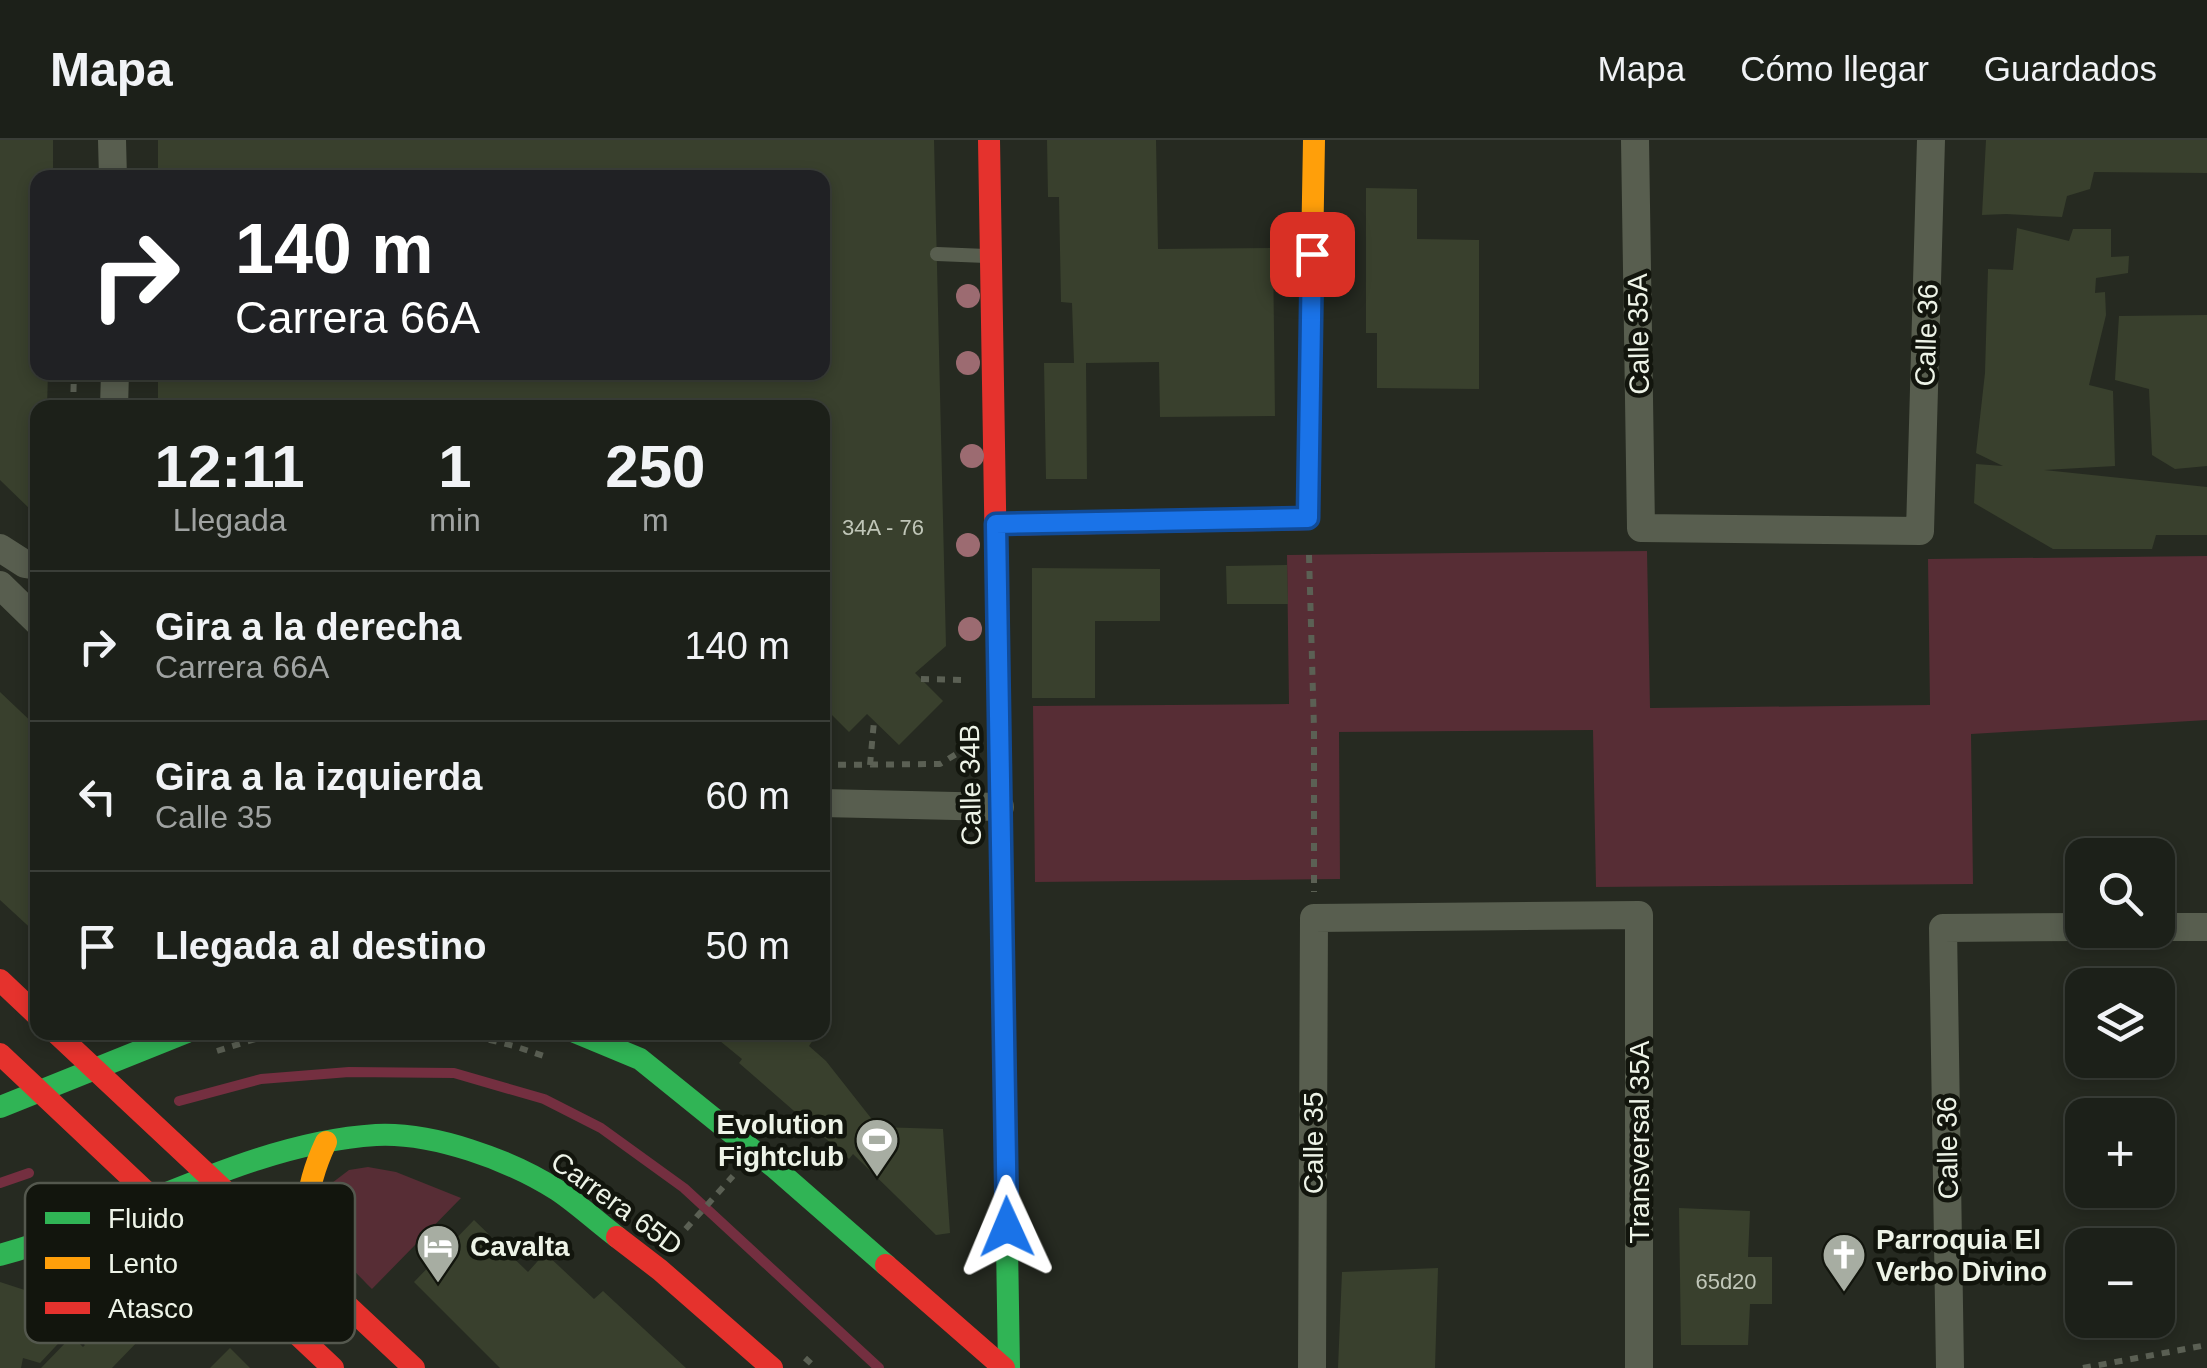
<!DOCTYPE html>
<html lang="es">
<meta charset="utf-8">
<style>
:root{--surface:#1c2019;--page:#252822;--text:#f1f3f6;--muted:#a0a3a2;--line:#3a3e38}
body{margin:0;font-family:Helvetica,sans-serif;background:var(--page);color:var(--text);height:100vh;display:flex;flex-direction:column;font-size:38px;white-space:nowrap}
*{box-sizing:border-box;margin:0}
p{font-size:32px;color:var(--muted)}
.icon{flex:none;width:55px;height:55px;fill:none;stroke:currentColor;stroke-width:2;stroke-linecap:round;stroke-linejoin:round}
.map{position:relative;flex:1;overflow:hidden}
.panel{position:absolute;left:30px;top:260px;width:800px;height:640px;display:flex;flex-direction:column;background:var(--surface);border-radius:20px;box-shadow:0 5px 15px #0003,0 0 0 2px var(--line)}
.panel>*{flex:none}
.top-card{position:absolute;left:30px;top:30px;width:800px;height:210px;border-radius:20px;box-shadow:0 5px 15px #0003,0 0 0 2px var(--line);background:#202124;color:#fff;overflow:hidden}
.tools{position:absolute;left:2065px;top:698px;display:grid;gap:20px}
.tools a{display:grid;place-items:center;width:110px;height:110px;border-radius:20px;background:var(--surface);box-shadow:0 5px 15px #0003,0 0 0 2px var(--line);font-size:50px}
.pin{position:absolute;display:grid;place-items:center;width:85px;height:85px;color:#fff;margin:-42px;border-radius:20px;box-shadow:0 5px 15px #0006}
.me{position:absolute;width:110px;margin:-55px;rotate:359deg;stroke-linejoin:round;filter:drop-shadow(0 0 8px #0008)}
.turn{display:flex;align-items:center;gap:35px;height:210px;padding:0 40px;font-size:45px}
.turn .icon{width:130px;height:130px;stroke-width:2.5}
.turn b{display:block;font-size:70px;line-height:85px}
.eta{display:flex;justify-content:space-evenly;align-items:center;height:170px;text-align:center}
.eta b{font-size:60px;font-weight:800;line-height:70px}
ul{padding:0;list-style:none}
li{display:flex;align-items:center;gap:30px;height:150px;padding:0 40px;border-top:2px solid var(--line)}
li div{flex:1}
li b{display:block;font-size:38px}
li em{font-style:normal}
header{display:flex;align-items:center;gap:60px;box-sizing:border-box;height:140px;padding:0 50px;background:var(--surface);border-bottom:2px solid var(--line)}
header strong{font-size:48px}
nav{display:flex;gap:55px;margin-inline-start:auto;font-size:35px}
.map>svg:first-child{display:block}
.green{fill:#572d35}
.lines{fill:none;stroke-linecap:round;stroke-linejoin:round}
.stream{stroke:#742f40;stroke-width:10}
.building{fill:#39402d}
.path{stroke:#5b6054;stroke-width:6;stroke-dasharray:8 8;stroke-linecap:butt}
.lane{stroke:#585e4f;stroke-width:14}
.street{stroke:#585e4f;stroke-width:28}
.fast{stroke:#30b455;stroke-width:22}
.slow{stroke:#ff9f0a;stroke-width:22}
.jam{stroke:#e5322d;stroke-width:22}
.tree{fill:#9c6b71}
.route-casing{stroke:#114b97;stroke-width:25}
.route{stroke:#1a73e8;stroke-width:18}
.labels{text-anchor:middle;stroke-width:9;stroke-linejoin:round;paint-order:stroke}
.number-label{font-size:22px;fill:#c0c6b8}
.street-label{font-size:28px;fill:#edf3e7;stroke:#12150d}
.poi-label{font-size:28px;font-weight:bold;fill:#edf3e7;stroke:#12150d;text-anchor:start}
.key{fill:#12150d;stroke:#54584e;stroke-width:2.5}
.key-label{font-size:28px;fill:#edf3e7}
</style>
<header>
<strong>Mapa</strong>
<nav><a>Mapa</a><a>Cómo llegar</a><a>Guardados</a></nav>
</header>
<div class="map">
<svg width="2207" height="1228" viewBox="0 0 2207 1228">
<rect width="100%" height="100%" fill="#262a21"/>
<path class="green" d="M1647,411L1650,568L1930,565L1928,419L2207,416V580L1971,594L1973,744L1596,747L1593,590L1339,592L1340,739L1035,742L1033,566L1289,564L1287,415Z
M368,1027L396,1032L461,1058L372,1149C337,1114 321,1098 328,1046L349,1030Z"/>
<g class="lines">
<path class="stream" d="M179,961L261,939L349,932L454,933L544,959L601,988L684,1048L879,1228
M0,1043L29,1033"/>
</g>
<path class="building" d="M0,0H53V38H38V232H48L47,268H38V373L33,372L0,340Z
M158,0H934L946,506L915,533L943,561L899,605L867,574L849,592L829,572H822V268H158V232H822V38H158Z
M1047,0H1156L1158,109L1273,108L1275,276L1160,277L1159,222L1086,223L1087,339H1046L1044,223H1074L1072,163L1061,162L1059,57H1048Z
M1986,0H2207V33L2094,32L2090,49L2067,56L2062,77L2006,74L1982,75Z
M1366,48L1417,49V99L1479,100V249L1377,248V193H1366Z
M2017,88L2069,101L2073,89H2111V117L2129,116L2128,133L2096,138L2095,153L2105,152L2106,175L2089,245L2113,251L2115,326L2044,330L2207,347V395H2156L2152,409H2053L1974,363L1976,324L2003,326L1976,313L1985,233L1988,129L2013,130Z
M2207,175V326L2175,329L2152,315L2149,249L2115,240L2119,176Z
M1287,425L1288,464H1227L1226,426Z
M1032,428L1160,429V481H1095V558H1032Z
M0,552L38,588V795L0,760Z
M709,892H805L813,900L809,906L826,921L878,987L943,989L950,1093L936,1095L853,1014L849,1019L739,923L742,919Z
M1679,1068L1750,1071L1748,1117H1772V1164H1750L1748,1205H1681Z
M474,1080L528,1132L545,1113L594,1159L603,1151L686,1228H500L414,1142Z
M115,1112L172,1166L112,1228H41L72,1196L83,1207L85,1205L70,1191L40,1223L23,1218L21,1228H0V1142L37,1154L27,1190L37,1193Z
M1438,1128L1435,1228H1338L1342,1132Z
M230,1208L250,1228H210Z"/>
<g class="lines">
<path class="path" d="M73,268L74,232
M1309,415L1314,589V752
M921,539L964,540
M822,625L940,624L958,613L960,608
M870,625L874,581
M458,892L514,906L547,917
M217,911L268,895L289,892
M675,1101L733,1036
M805,1218L816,1228
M2083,1228L2207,1205"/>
<path class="lane" d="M937,114L986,116"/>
<path class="street" d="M112,0L113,38
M1635,0L1641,388L1920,391L1931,0
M114,268L115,232
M0,408L25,424L38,426
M0,445L38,482
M822,663L1000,667
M2158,787H2207
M1312,1228L1314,778L1639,775V1228
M1950,1228L1943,788L2082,787"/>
<path class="fast" d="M997,486L1009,1228
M575,892L640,919L775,1028L886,1125
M0,967L187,892
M0,1115C124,1081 247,1003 376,995C433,992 510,1020 557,1050C578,1064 597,1082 617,1097"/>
<path class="slow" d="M1309,287L1314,0
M320,1141C302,1088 302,1053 326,1002"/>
<path class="jam" d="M989,0L997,486
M996,385L1308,379L1309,287
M0,840L38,876
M55,892L414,1228
M0,914L333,1228
M617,1097L660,1130L772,1228
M886,1125L1004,1228"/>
</g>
<g class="tree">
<circle cx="968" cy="156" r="12"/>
<circle cx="968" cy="223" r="12"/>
<circle cx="972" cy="316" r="12"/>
<circle cx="968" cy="405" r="12"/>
<circle cx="970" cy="489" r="12"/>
</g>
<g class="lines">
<defs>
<path id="route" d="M1007,1087L996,384L1308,378L1312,114"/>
</defs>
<use href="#route" class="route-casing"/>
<use href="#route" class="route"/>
</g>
<defs>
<symbol id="stadium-pin" viewBox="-11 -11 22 30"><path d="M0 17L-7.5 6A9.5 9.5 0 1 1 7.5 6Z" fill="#a7ada2" stroke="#12150d"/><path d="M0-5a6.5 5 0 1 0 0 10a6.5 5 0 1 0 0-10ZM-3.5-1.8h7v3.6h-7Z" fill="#fff"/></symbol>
<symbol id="hotel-pin" viewBox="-11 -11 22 30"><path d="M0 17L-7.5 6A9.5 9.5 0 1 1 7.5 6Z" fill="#a7ada2" stroke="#12150d"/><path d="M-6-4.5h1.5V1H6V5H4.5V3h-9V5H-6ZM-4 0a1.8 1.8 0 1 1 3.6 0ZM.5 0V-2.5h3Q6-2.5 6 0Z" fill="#fff"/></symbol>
<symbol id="church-pin" viewBox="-11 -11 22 30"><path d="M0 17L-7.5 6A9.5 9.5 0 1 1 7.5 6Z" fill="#a7ada2" stroke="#12150d"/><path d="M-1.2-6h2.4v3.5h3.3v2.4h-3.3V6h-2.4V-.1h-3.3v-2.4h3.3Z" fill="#fff"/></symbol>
</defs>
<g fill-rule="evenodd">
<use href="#stadium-pin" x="852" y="975" width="50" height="68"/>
<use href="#hotel-pin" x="413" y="1081" width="50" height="68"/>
<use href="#church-pin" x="1819" y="1090" width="50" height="68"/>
</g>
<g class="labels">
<g class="number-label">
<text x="883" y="395">34A - 76</text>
<text x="1726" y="1149">65d20</text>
</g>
<g class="street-label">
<text transform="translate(1638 194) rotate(-91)" y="10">Calle 35A</text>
<text transform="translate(1926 195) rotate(-88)" y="10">Calle 36</text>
<text transform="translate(970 645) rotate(-91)" y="10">Calle 34B</text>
<text transform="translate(1639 1002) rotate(-90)" y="10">Transversal 35A</text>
<text transform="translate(1313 1003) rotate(-90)" y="10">Calle 35</text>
<text transform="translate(1947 1008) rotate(-91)" y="10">Calle 36</text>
<text transform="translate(617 1063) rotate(36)" y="10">Carrera 65D</text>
</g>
<g class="poi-label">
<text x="844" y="994" text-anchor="end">Evolution<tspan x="844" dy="32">Fightclub</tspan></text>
<text x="1876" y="1109">Parroquia El<tspan x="1876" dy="32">Verbo Divino</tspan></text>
<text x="470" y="1116">Cavalta</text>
</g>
</g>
<rect x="25" y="1043" width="330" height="160" rx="15" class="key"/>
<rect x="45" y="1072" width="45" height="12" fill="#30b455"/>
<rect x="45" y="1117" width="45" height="12" fill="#ff9f0a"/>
<rect x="45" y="1162" width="45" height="12" fill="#e5322d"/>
<g class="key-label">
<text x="108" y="1088">Fluido</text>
<text x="108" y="1133">Lento</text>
<text x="108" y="1178">Atasco</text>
</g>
</svg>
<div class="tools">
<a><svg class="icon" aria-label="search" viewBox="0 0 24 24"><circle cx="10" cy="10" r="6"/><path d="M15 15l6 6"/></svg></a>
<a><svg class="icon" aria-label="layers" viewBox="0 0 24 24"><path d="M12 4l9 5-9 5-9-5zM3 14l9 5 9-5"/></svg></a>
<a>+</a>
<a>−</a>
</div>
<div class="pin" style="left:1312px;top:114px;background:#d93025"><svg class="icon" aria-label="arrive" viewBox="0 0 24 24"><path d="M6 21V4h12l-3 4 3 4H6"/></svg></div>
<svg class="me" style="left:1007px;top:1087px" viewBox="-20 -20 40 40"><path d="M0-17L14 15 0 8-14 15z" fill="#1a73e8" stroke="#fff" stroke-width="4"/></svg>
<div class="top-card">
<div class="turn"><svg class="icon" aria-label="right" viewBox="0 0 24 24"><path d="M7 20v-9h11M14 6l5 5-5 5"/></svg><div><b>140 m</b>Carrera 66A</div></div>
</div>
<section class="panel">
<div class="eta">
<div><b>12:11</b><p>Llegada</p></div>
<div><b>1</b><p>min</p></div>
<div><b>250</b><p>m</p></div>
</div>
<ul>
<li><svg class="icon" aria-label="right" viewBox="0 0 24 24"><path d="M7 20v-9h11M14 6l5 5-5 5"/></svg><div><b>Gira a la derecha</b><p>Carrera 66A</p></div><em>140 m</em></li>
<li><svg class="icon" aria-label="left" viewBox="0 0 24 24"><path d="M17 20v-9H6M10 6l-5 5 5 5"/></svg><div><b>Gira a la izquierda</b><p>Calle 35</p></div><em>60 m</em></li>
<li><svg class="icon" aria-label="arrive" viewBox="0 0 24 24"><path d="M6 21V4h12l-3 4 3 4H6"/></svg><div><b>Llegada al destino</b></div><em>50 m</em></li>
</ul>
</section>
</div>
